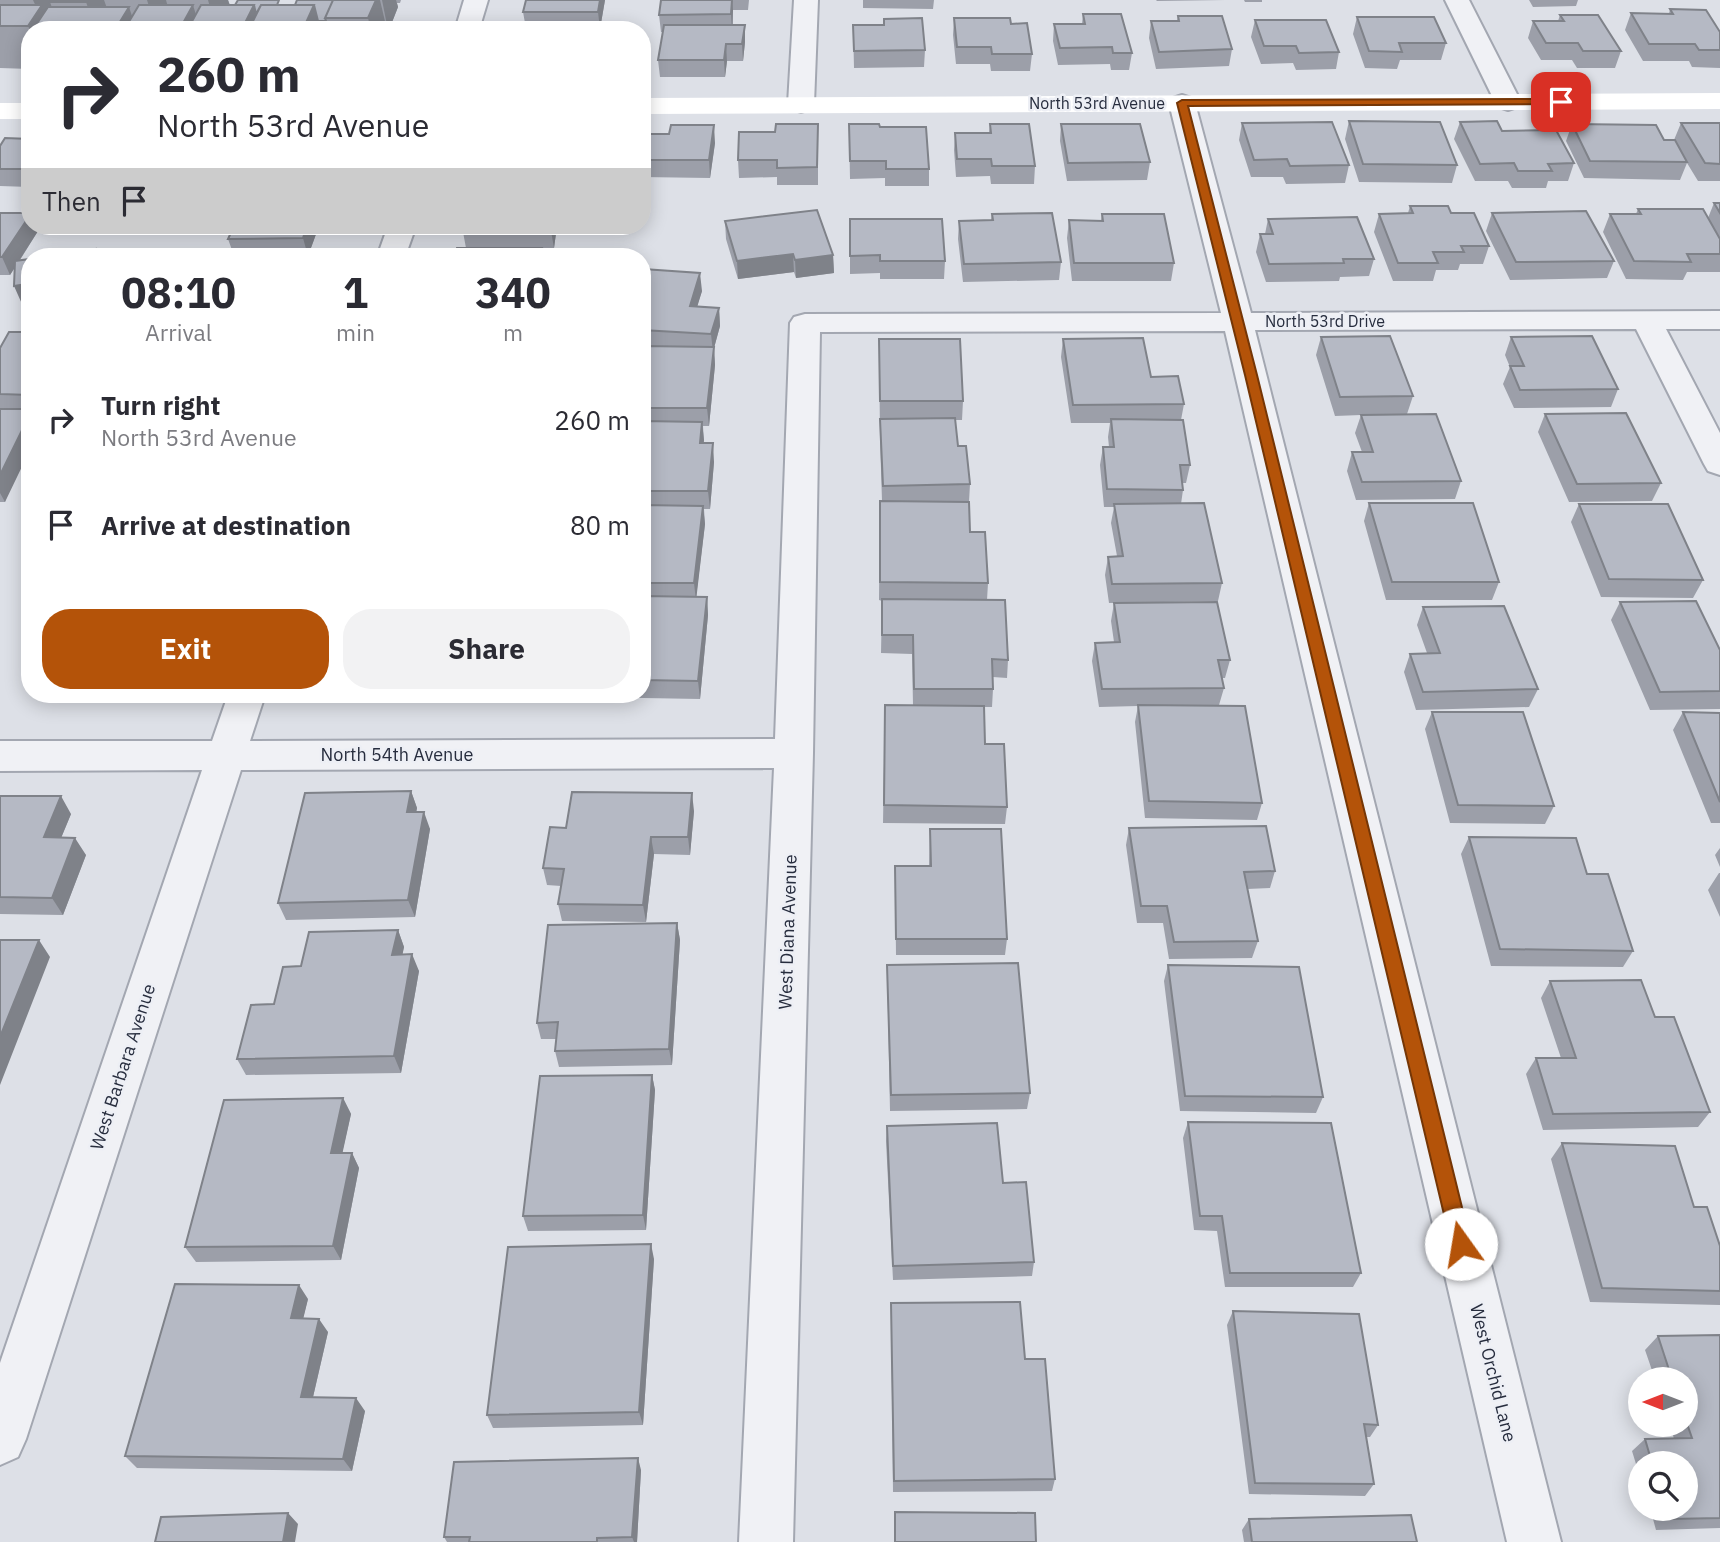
<!DOCTYPE html>
<style>
:root{--surface:#fff;--page:#f2f2f3;--text:#2b2b33;--muted:#7c7c81;--accent:#b45309}
body{margin:0;font-family:"IBM Plex Sans",sans-serif;background:var(--page);color:var(--text);height:100vh;display:flex;flex-direction:column;font-size:26px;white-space:nowrap}
*{box-sizing:border-box;margin:0}
p{font-size:23px;color:var(--muted)}
.icon{flex:none;width:38px;height:38px;fill:none;stroke:currentColor;stroke-width:2;stroke-linecap:round;stroke-linejoin:round}
.map{position:relative;flex:1;overflow:hidden}
.drawer{position:absolute;left:21px;top:248px;width:630px;height:455px;display:flex;flex-direction:column;background:var(--surface);border-radius:28px;box-shadow:0 4px 18px #0003}
.drawer>*{flex:none}
.top-card{position:absolute;left:21px;top:21px;width:630px;height:214px;border-radius:28px;box-shadow:0 4px 18px #0003;background:#fff;color:var(--text);overflow:hidden}
.needle{width:46px;rotate:270deg}
.buttons{position:absolute;left:1628px;top:1367px;display:grid;gap:14px}
.buttons a{display:grid;place-items:center;width:70px;height:70px;border-radius:50%;background:var(--surface);box-shadow:0 4px 18px #0003;font-size:35px}
.pin{position:absolute;display:grid;place-items:center;width:60px;height:60px;color:#fff;margin:-30px;border-radius:14px;box-shadow:0 4px 10px #0006}
.me{position:absolute;width:77px;margin:-38px;rotate:347deg;stroke-linejoin:round;filter:drop-shadow(0 0 5px #0008)}
.turn{display:flex;align-items:center;gap:24px;height:147px;padding:0 21px;font-size:32px}
.turn .icon{width:91px;height:91px;stroke-width:2.5}
.turn b{display:block;font-size:49px;line-height:60px}
.then{display:flex;align-items:center;height:66px;padding:0 21px;background:#0003;gap:14px;font-size:26px}
.eta{display:flex;justify-content:space-evenly;align-items:center;height:119px;text-align:center}
.eta b{font-size:42px;font-weight:700;line-height:49px}
.action{display:flex;gap:14px;margin-top:auto;padding:14px 21px}
.action a{flex:1;height:80px;border-radius:28px;background:var(--accent);color:#fff;font-size:28px;font-weight:700;line-height:80px;text-align:center}
.action a+a{background:var(--page);color:var(--text)}
ul{padding:0;list-style:none}
li{display:flex;align-items:center;gap:21px;height:105px;padding:0 21px}
li div{flex:1}
li b{display:block;font-size:26px}
li em{font-style:normal}
.map>svg:first-child{display:block}
.lines{fill:none;stroke-linecap:round;stroke-linejoin:round}
.street-casing{stroke:#a3a7b1;stroke-width:4}
.street{fill:#f0f1f5;fill-rule:evenodd}
.secondary{fill:#fff;fill-rule:evenodd}
.wall{fill:#9c9fa9}
.shaded-wall{fill:#7f8289}
.building{fill:#b5b9c4;stroke:#7f8289;stroke-width:2}
.route{fill:#b45309;stroke:#753606;stroke-width:2}
.labels{text-anchor:middle;stroke-width:5;stroke-linejoin:round;paint-order:stroke}
.far-street-label{font-size:16px;fill:#272d3e;stroke:#edeff5}
.street-label{font-size:18px;fill:#272d3e;stroke:#edeff5}
</style>
<div class="map">
<svg width="1720" height="1542" viewBox="0 0 1720 1542">
<rect width="100%" height="100%" fill="#dde0e7"/>
<g class="lines">
<defs>
<path id="street" d="M464,0H488L479,30H455Z
M794,0H818L814,104L810,109L801,112L792,109L788,104Z
M1445,0H1469L1521,102L1517,107L1508,110L1499,107L1495,102Z
M1182,95L1191,98L1195,103L1251,313L1720,311V329H1666L1720,433V475L1708,471L1704,464L1636,329L1255,330L1561,1542H1507L1225,331L820,332L813,753L793,1542H739L774,768L241,770L26,1439L18,1457L0,1465V1363L202,770L0,771V741H212L228,695H265L250,741L775,739L790,323L794,317L805,314L1221,313L1169,103L1173,98Z
M388,226H416L405,257H377Z"/>
</defs>
<use href="#street" class="street-casing"/>
<use href="#street" class="street"/>
<path class="secondary" d="M1720,93V109L642,114V98Z
M0,103H30V119H0Z"/>
</g>
<path class="wall" d="M0,0H228L230,5H295L297,0H401L400,3H397L398,7L389,30H30V69L0,68Z
M526,0H605L601,23H605L606,30H516L525,23L523,12Z
M661,0H749L748,10H733V25L745,42L743,61H727L725,77H660L658,60L663,32H661L659,15Z
M863,0H934L933,9L863,8Z
M1156,0H1225L1157,1Z
M1244,0H1262V2H1245Z
M1529,0H1578L1576,6L1533,7Z
M1670,9L1720,32V68L1692,67L1689,61H1643L1625,30L1631,13L1669,14Z
M1083,14L1132,53L1129,70H1111L1110,64L1058,65L1053,41L1054,24H1082Z
M1560,15L1621,51L1615,68H1577L1572,60H1541L1528,38L1533,21H1558Z
M1178,16L1232,49L1229,66L1156,69L1149,38L1151,21H1177Z
M1357,17L1446,43L1441,60H1400L1397,69L1365,68L1353,34Z
M954,18L1011,24L1032,54L1030,71H991L990,64H956L953,35Z
M1255,20L1339,52L1336,69L1296,70L1293,63L1261,64L1251,37Z
M853,25L925,50L924,67L854,68Z
M1349,121L1457,165L1452,183L1359,182L1345,139Z
M1460,122L1502,131L1574,163L1568,181H1548L1546,188H1512L1508,181H1475L1454,139Z
M1242,123L1349,165L1345,183L1286,184L1283,177H1251L1239,140Z
M1681,123H1720V181H1698L1687,163L1680,180L1584,178L1566,141L1572,124L1664,140H1674Z
M818,124V185H777V177L739,178L738,160L775,132Z
M849,124L880,127L929,169V186H885V178L850,179Z
M990,124L1035,166L1034,184H991L990,176L956,177L954,150L955,133H989Z
M1061,124L1150,162L1147,180L1067,181L1060,141Z
M642,134L715,143L710,178L642,177Z
M30,139V187L0,186V146Z
M1714,203H1720V272H1687L1683,280L1626,279L1603,232L1610,214H1636L1638,209L1708,218Z
M1410,206L1451,213L1489,246L1483,264H1460L1458,270H1436L1433,281H1393L1374,232L1379,214L1408,213Z
M0,213L30,226H36L38,231L20,260L30,259V327L26,318L27,303L22,304L14,269L10,275H0Z
M1492,213L1614,261L1607,278L1510,280L1486,231Z
M992,214L1061,262L1059,280L963,282L958,239L959,221L991,220Z
M1102,214L1174,263L1171,281H1072L1067,238L1069,220L1101,221Z
M850,219L945,261L944,279H880V273L850,274Z
M1268,219L1374,259L1369,276L1340,277L1339,281L1266,282L1256,252L1260,234H1265Z
M725,221L833,255L834,273L796,278L794,272L738,279L726,239Z
M227,226H319L308,256H303V257H212L232,250L228,239L230,235Z
M557,226L554,248L542,249L544,257H455L466,248L463,232Z
M642,270L702,291L697,306L719,308L720,326L714,348L715,365L709,426H703L704,443L714,462L710,509H704L705,524L696,597H707L708,615L700,699L588,697V695H642Z
M30,332V414L5,502H0V348Z
M1321,337L1413,396L1407,414L1461,481L1455,499L1356,500L1347,471L1352,452H1362L1355,433L1361,415L1335,416L1316,355Z
M1511,337L1618,389L1611,407L1514,408L1503,384L1510,367L1505,355Z
M879,339L963,401L962,420H955L958,446L970,484L969,502L970,532L988,583L987,600L1008,660L1007,678L993,677V689L992,707H984L985,744L1007,807L1005,824L883,823L885,705H913L912,654L881,653L882,601L879,600L880,501H882L880,437Z
M1063,339L1151,377L1184,404L1181,420L1190,465L1186,483H1182L1183,490L1181,504L1222,583L1218,601L1109,603L1105,575L1108,557L1117,556L1111,523L1114,507H1104L1100,465L1103,447H1109L1108,437L1110,423H1071L1061,357Z
M1545,414L1661,483L1652,501L1569,502L1538,432Z
M1369,503L1499,582L1492,600H1386L1364,521Z
M1579,504L1703,580L1693,598L1601,597L1571,522Z
M1620,602L1720,650V709L1650,710L1611,620Z
M1114,603L1230,660L1225,678H1222L1224,688L1219,705L1262,803L1257,820L1145,818L1135,722L1138,706L1099,707L1092,661L1095,643L1114,642L1111,621Z
M1423,607L1538,689L1529,707L1416,710L1404,672L1410,654L1427,653L1417,625Z
M42,695H147L145,701L46,702Z
M1432,712L1554,806L1545,824L1450,823L1425,729Z
M1683,712L1720,713V823H1711L1673,730Z
M411,791L417,808L416,812L430,829L415,917L286,920L278,903Z
M0,796L71,814L61,838L86,855L63,915L0,914Z
M694,811L690,855L654,854L646,922L562,921L558,904L561,886L547,885L543,868L566,828Z
M1129,828L1275,871L1270,888L1247,889L1258,941L1252,958L1169,959L1163,923H1137L1126,845Z
M930,829L1007,939L1005,955H896L895,866H929Z
M1469,837L1587,874L1633,951L1623,967L1491,966L1461,854Z
M1720,848V867L1715,855Z
M1719,873H1720V917L1708,890Z
M677,923L680,940L672,1065L559,1067L555,1051L556,1039H541L537,1023Z
M398,930L404,947L402,955L419,971L401,1073L246,1075L237,1059L301,966Z
M887,965L1030,1093L1027,1109L890,1111Z
M1168,965L1323,1097L1316,1113L1180,1111L1164,981Z
M1550,981L1655,1017L1710,1112L1698,1127L1543,1130L1526,1074L1536,1058H1561L1541,998Z
M652,1075L655,1090L646,1230L528,1231L523,1216Z
M343,1098L351,1114L342,1153H352L359,1168L341,1260L196,1262L185,1247Z
M1188,1122L1361,1273L1353,1287H1225L1217,1231L1194,1230L1183,1138Z
M887,1126L1003,1183L1034,1262L1032,1276L893,1280L886,1141Z
M1562,1143L1694,1207L1720,1246V1305L1590,1302L1551,1159Z
M654,1259L643,1425L493,1428L487,1415Z
M308,1299L303,1318L328,1332L313,1397L365,1411L352,1471L137,1468L125,1456Z
M891,1303L1025,1359L1055,1479L1052,1491L893,1492Z
M1233,1311L1378,1425L1370,1437H1366L1374,1484L1365,1496L1249,1494L1227,1325Z
M1720,1335V1528L1656,1530L1650,1508H1685V1463H1640V1477L1632,1451L1645,1439H1674L1670,1424H1685V1379H1655L1645,1350L1658,1336Z
M641,1470L637,1542H447L444,1537Z
M1249,1519L1417,1542H1244L1242,1530Z"/>
<path class="shaded-wall" d="M33,0H65L50,2L58,25H36L38,30H30L28,26L38,11Z
M88,0H104L113,25H94L86,2Z
M147,0H166L171,18L155,25Z
M208,0H228L232,13L215,25Z
M376,0H380L387,30H371L368,18Z
M382,0H396L398,7L389,30H388Z
M600,0H605L600,29L598,12Z
M732,0L733,10L732,31L731,14Z
M193,5L199,25H190L192,30H183L182,25Z
M254,5L259,25H251L252,30H246L244,25Z
M314,5L320,30H306L305,25Z
M129,7L135,25H127L128,30H120L118,25Z
M745,25V42L743,61L742,44Z
M726,44L727,61L725,77L724,60Z
M714,125L715,143L710,178L709,160Z
M30,215V226H36L38,231L10,275L2,257Z
M307,226H319L308,256L303,238Z
M552,226H557L554,248L551,231Z
M793,254L794,272L738,279L737,261Z
M833,255L834,273L796,278L795,260Z
M700,273L702,291L692,324L690,306Z
M27,284L30,303L22,304L14,286Z
M719,308L720,326L714,348L715,365L709,426L707,408L713,352L711,334Z
M30,414V450L5,502L0,493V475Z
M702,422L704,440L701,462L700,443Z
M713,443L714,462L710,509L708,491Z
M703,506L705,524L696,601L694,583Z
M707,597L708,615L700,699L698,681Z
M142,695H147L145,701Z
M411,791L417,808L413,830L407,812Z
M692,793L694,811L690,855L688,837Z
M61,796L71,814L54,855L44,837Z
M424,812L430,829L415,917L408,900Z
M651,837L654,854L646,922L643,905Z
M75,838L86,855L63,915L52,898Z
M677,923L680,940L672,1065L669,1049Z
M398,930L404,947L399,972L392,955Z
M39,940L50,957L0,1085V1037Z
M412,954L419,971L401,1073L394,1056Z
M652,1075L655,1090L646,1230L643,1215Z
M343,1098L351,1114L339,1169L331,1153Z
M352,1153L359,1168L341,1260L333,1246Z
M651,1244L654,1259L643,1425L639,1412Z
M299,1285L308,1299L300,1332L291,1318Z
M319,1319L328,1332L310,1410L301,1397Z
M356,1398L365,1411L352,1471L343,1459Z
M638,1458L641,1470L637,1542H634L632,1537Z
M288,1513L298,1524L295,1542H283Z"/>
<path class="building" d="M51,0H88L86,2H50Z
M238,0H279L277,5H261L256,14L254,5H235Z
M297,0H333L325,18L326,21H318L314,5H295Z
M333,0H376L368,18H325Z
M526,0H600L598,12H523Z
M661,0H732L731,14L659,15Z
M0,5H42L28,26H0Z
M139,5H193L182,25H127Z
M201,5H254L244,25H190Z
M261,5H314L305,25H251Z
M48,7H129L118,25H36Z
M1670,9L1706,10L1720,32V50H1699L1695,44H1649L1631,13L1673,14Z
M1083,14H1121L1132,53H1113L1112,47L1060,48L1054,24H1085Z
M1560,15H1598L1621,51H1583L1578,43H1546L1533,21H1564Z
M1178,16H1222L1232,49L1159,52L1151,21H1179Z
M1357,17H1434L1446,43H1399L1402,52L1369,51Z
M922,18L925,50L854,51L853,25H884V19Z
M954,18H1010L1011,24L1027,23L1032,54H992L991,47H957Z
M1255,20H1326L1339,52L1299,53L1296,46H1264Z
M518,23H605L604,30H516Z
M664,25H745L742,44H726L724,60H658Z
M1349,121L1440,122L1457,165L1363,164Z
M1497,121L1502,131L1556,130L1574,163L1548,164L1552,171H1518L1514,163L1480,164L1460,122Z
M1332,122L1349,165L1290,166L1287,159L1254,160L1242,123Z
M1681,123H1720V164L1705,163Z
M776,124H818L817,167L777,168V160H738L739,132H775Z
M849,124H879L880,127H926L929,169H886V161H850Z
M990,124H1029L1035,166H992L991,159H957L955,133H991Z
M1061,124H1140L1150,162L1068,163Z
M1572,124L1656,125L1664,140H1675L1687,162L1590,161Z
M671,125H714L709,160H642V134H669Z
M5,138L30,139V169H0V146Z
M1714,203H1720V213Z
M1410,206H1448L1451,213H1474L1489,246H1461L1464,252H1433L1438,263H1398L1379,214L1413,213Z
M1638,209H1703L1720,239V254H1687L1691,262L1634,261L1610,214H1641Z
M817,210L833,255L795,260L793,254L737,261L725,221Z
M1586,211L1614,261L1516,262L1492,213Z
M0,213H30V215L2,257H0Z
M1052,213L1061,262L964,264L959,221L993,220L992,214Z
M1102,214H1164L1174,263H1074L1069,220L1103,221Z
M1357,217L1374,259H1343L1344,263L1269,264L1260,234H1273L1268,219Z
M850,219H942L945,261H880V255L850,256Z
M234,226H307L303,238L228,239Z
M464,226H552L551,231L463,232Z
M457,248H542L540,257H455Z
M96,249V257H39Z
M216,250H301L299,257H212Z
M30,259V318H26L27,284L14,286L15,261Z
M643,269L700,273L690,306L719,308L711,334L642,330Z
M9,332H30V395L0,394V348Z
M1390,336L1413,396L1340,397L1321,337Z
M1592,336L1618,389L1520,390L1510,366H1524L1511,337Z
M1143,338L1151,377L1178,376L1184,404L1073,405L1063,339Z
M879,339H960L963,401H880Z
M642,346L714,347L707,408H642Z
M0,409H30V414L0,475Z
M1626,413L1661,483L1577,484L1545,414Z
M1436,414L1461,481L1362,482L1352,452H1373L1361,415Z
M955,418L958,446H966L970,484L883,486L880,419Z
M1111,419L1183,420L1190,465H1180L1183,490L1107,489L1103,447H1114Z
M642,421L702,422L700,443H713L708,491H642Z
M880,501L969,502L970,532H985L988,583L880,582Z
M1204,503L1222,583L1112,584L1108,557L1123,556L1114,504Z
M1369,503H1473L1499,582H1392Z
M1579,504H1668L1703,580L1609,579Z
M642,505L703,506L694,583H642Z
M642,596L707,597L698,681L642,680Z
M882,599L1005,600L1008,660L992,659L993,689H914L913,635H882Z
M1696,601L1720,650V691L1660,692L1620,602Z
M1217,602L1230,660H1218L1224,688L1102,689L1095,643L1120,642L1114,603Z
M1504,606L1538,689L1423,692L1410,654L1440,653L1423,607Z
M885,705L984,706L985,744H1004L1007,807L884,805Z
M1138,705L1245,706L1262,803L1149,801Z
M1432,712H1523L1554,806L1458,805Z
M1683,712L1720,713V802Z
M411,791L407,812H424L408,900L278,903L305,793Z
M572,792L692,793L688,837H651L643,905L558,904L564,869L543,868L550,827L566,828Z
M0,796H61L44,837L75,838L52,898L0,897Z
M1266,826L1275,871L1244,872L1258,941L1174,942L1167,906H1141L1129,828Z
M930,829H1001L1007,939H896L895,866H931Z
M1469,837L1576,838L1587,874H1608L1633,951L1500,949Z
M677,923L669,1049L555,1051L558,1022L537,1023L548,925Z
M398,930L392,955L412,954L394,1056L237,1059L251,1005L274,1004L283,967L301,966L309,932Z
M0,940H39L0,1037Z
M1018,963L1030,1093L891,1095L887,965Z
M1168,965L1299,967L1323,1097L1185,1096Z
M1641,980L1655,1017H1674L1710,1112L1553,1114L1536,1058H1576L1550,981Z
M652,1075L643,1215L523,1216L540,1076Z
M343,1098L331,1153H352L333,1246L185,1247L224,1100Z
M1188,1122L1331,1123L1361,1273H1230L1222,1216H1200Z
M997,1123L1003,1183L1026,1182L1034,1262L893,1266L887,1126Z
M1562,1143L1675,1146L1694,1207H1707L1720,1246V1291L1602,1288Z
M651,1244L639,1412L487,1415L508,1247Z
M175,1284L299,1285L291,1318L319,1319L301,1397L356,1398L343,1459L125,1456Z
M1020,1302L1025,1359H1045L1055,1479L894,1481L891,1303Z
M1233,1311L1359,1314L1378,1425L1364,1424L1374,1484L1255,1483Z
M1720,1335V1518L1670,1519L1667,1508H1685V1463H1652L1645,1439L1692,1438L1685,1418V1379H1672L1658,1336Z
M638,1458L632,1537L597,1538V1542H469L470,1537H444L454,1462Z
M895,1512L1035,1513L1036,1542H895Z
M288,1513L283,1542H155L161,1517Z
M1411,1515L1417,1542H1252L1249,1519Z"/>
<path class="route" d="M1561,99L1566,102L1564,104L1188,106L1257,375L1471,1244L1468,1250L1461,1253L1454,1250L1451,1244L1245,375L1177,103L1182,100Z"/>
<g class="labels">
<g class="far-street-label">
<text x="1097" y="109">North 53rd Avenue</text>
<text x="1325" y="327">North 53rd Drive</text>
</g>
<g class="street-label">
<text x="397" y="761">North 54th Avenue</text>
<text transform="translate(788 932) rotate(-88)" y="6">West Diana Avenue</text>
<text transform="translate(123 1067) rotate(-72)" y="6">West Barbara Avenue</text>
<text transform="translate(1493 1373) rotate(76)" y="6">West Orchid Lane</text>
</g>
</g>
</svg>
<div class="buttons">
<a><svg class="needle" viewBox="-14 -14 28 28"><path d="M0-13l5 13h-10z" fill="#e53935"/><path d="M0 13l5-13h-10z" fill="#7c7c81"/></svg></a>
<a><svg class="icon" aria-label="search" viewBox="0 0 24 24"><circle cx="10" cy="10" r="6"/><path d="M15 15l6 6"/></svg></a>
</div>
<div class="pin" style="left:1561px;top:102px;background:#d93025"><svg class="icon" aria-label="arrive" viewBox="0 0 24 24"><path d="M6 21V4h12l-3 4 3 4H6"/></svg></div>
<svg class="me" style="left:1461px;top:1244px" viewBox="-20 -20 40 40"><circle r="19" fill="#fff"/><path d="M0-13L10 11 0 6-10 11z" fill="#b45309"/></svg>
<div class="top-card">
<div class="turn"><svg class="icon" aria-label="right" viewBox="0 0 24 24"><path d="M7 20v-9h11M14 6l5 5-5 5"/></svg><div><b>260 m</b>North 53rd Avenue</div></div>
<div class="then">Then<svg class="icon" aria-label="arrive" viewBox="0 0 24 24"><path d="M6 21V4h12l-3 4 3 4H6"/></svg></div>
</div>
<section class="drawer">
<div class="eta">
<div><b>08:10</b><p>Arrival</p></div>
<div><b>1</b><p>min</p></div>
<div><b>340</b><p>m</p></div>
</div>
<ul>
<li><svg class="icon" aria-label="right" viewBox="0 0 24 24"><path d="M7 20v-9h11M14 6l5 5-5 5"/></svg><div><b>Turn right</b><p>North 53rd Avenue</p></div><em>260 m</em></li>
<li><svg class="icon" aria-label="arrive" viewBox="0 0 24 24"><path d="M6 21V4h12l-3 4 3 4H6"/></svg><div><b>Arrive at destination</b></div><em>80 m</em></li>
</ul>
<div class="action"><a>Exit</a><a>Share</a></div>
</section>
</div>
